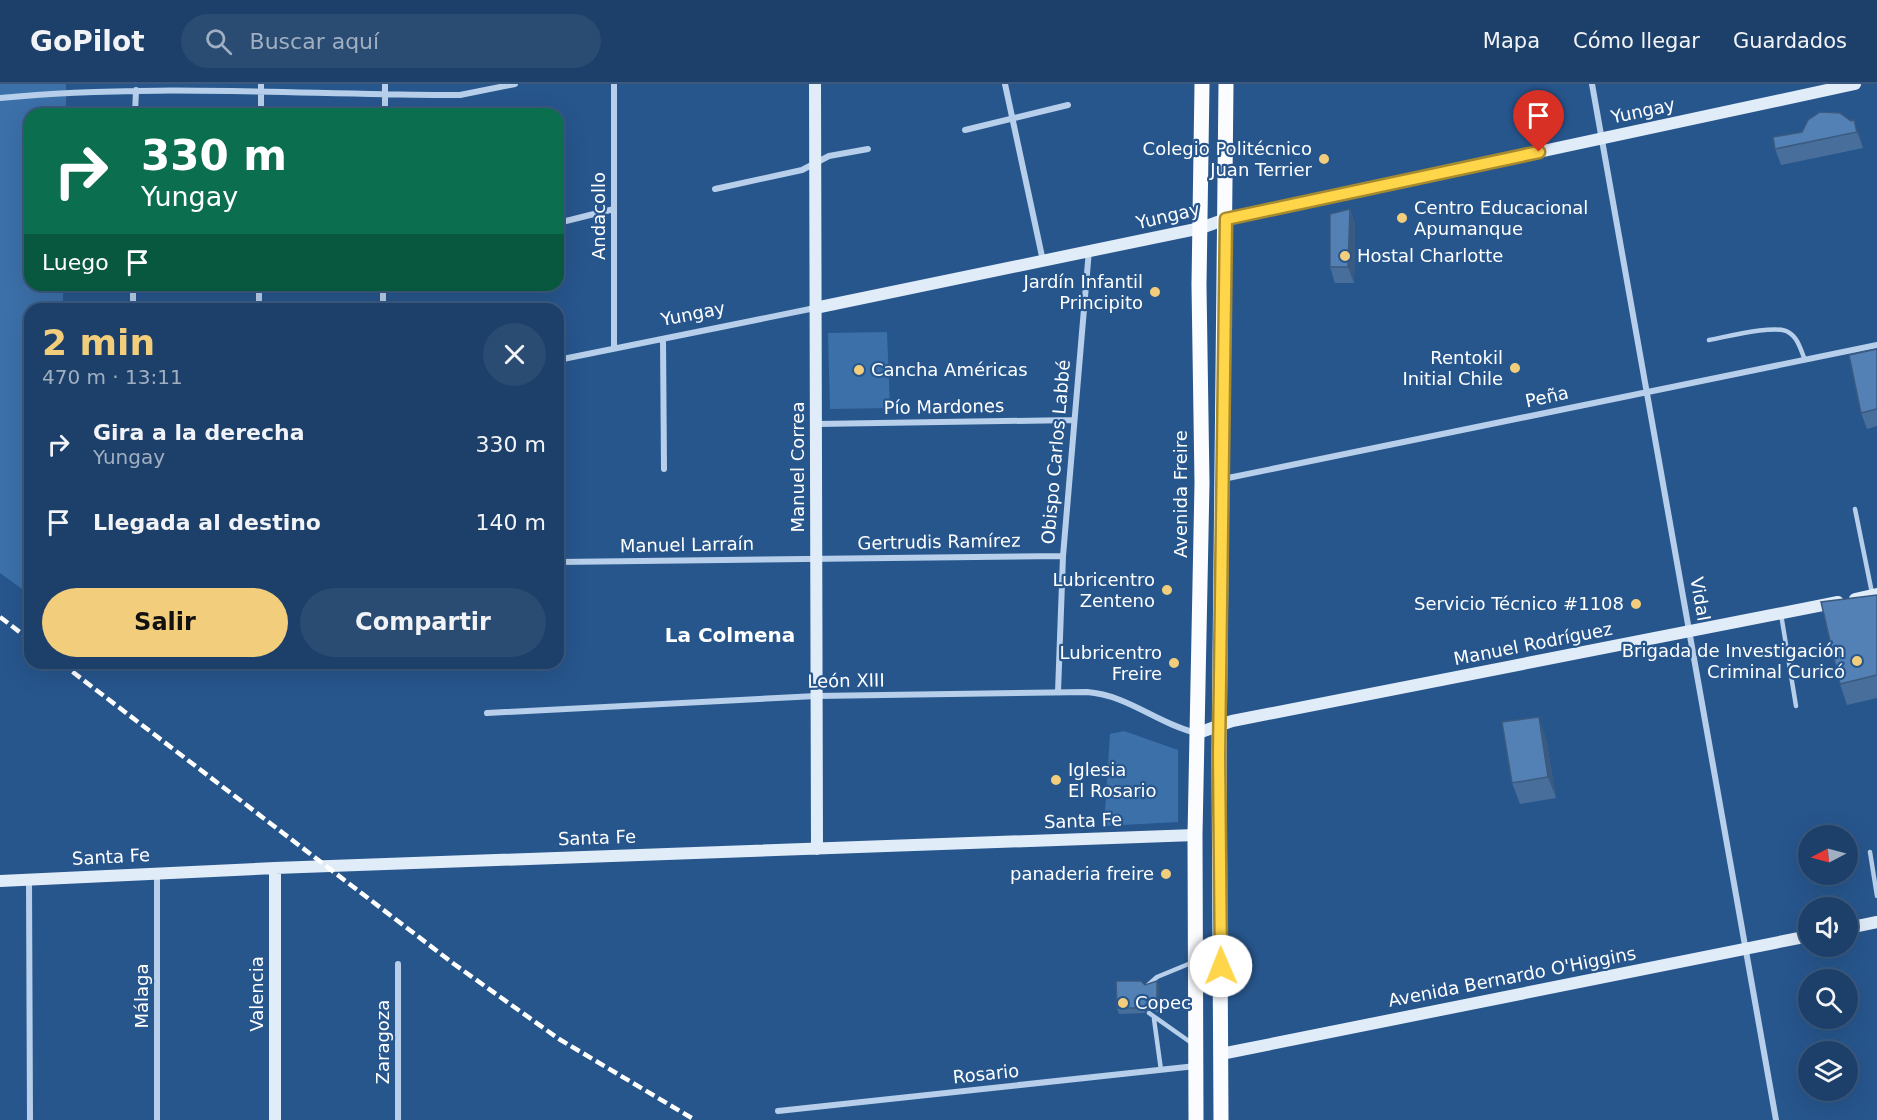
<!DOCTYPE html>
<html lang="es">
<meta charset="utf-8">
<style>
:root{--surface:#1d406a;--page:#2a4b72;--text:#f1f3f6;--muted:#a0afc1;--line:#3b597e;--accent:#f2ce7c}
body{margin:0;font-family:"DejaVu Sans",sans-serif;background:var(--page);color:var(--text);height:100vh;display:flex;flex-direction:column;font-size:22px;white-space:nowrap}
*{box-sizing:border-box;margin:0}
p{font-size:20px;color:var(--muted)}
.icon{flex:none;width:33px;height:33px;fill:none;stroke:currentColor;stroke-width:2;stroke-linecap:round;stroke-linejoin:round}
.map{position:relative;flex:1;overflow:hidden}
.drawer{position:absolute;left:24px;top:219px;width:540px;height:366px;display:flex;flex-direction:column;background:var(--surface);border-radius:18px;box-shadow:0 6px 24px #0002,0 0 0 2px var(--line)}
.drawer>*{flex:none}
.guide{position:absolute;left:24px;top:24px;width:540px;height:183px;border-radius:18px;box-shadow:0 6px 24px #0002,0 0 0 2px var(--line);background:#0b6e4f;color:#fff;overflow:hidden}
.needle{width:39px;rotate:264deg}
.tools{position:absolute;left:1798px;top:741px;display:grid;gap:12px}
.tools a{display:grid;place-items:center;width:60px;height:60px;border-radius:50%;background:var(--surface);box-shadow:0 6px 24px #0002,0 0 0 2px var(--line);font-size:30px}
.pin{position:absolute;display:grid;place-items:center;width:51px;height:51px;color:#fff;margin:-62px -26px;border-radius:50% 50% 50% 0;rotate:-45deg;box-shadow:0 0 6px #0007}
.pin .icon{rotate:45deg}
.me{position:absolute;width:66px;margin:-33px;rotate:359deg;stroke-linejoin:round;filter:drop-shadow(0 0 4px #0008)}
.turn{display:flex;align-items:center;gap:21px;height:126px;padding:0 18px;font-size:27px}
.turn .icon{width:78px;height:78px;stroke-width:2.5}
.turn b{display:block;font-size:42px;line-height:51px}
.then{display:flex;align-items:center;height:57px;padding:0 18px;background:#0003;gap:12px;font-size:22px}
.round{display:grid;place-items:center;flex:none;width:63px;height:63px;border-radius:32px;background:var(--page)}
.overview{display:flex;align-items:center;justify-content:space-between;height:102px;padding:0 18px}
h1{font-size:36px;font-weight:600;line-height:45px;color:var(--accent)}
.primary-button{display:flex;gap:12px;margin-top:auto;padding:12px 18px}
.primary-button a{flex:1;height:69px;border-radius:36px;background:var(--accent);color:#111;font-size:24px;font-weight:600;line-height:69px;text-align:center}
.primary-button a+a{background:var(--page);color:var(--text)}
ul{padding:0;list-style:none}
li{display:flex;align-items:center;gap:18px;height:78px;padding:0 18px}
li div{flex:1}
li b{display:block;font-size:22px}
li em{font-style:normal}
header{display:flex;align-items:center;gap:36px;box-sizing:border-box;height:84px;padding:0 30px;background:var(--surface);border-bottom:2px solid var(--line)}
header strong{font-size:28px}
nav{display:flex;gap:33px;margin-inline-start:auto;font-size:21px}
.search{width:420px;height:54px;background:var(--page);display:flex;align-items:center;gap:15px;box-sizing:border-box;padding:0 21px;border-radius:33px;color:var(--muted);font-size:22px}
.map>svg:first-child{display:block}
.green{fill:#3c70a9}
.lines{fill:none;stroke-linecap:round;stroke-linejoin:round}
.lane{stroke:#b7cfea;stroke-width:4.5}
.street{stroke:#b7cfea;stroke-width:6}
.secondary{stroke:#e1ecf9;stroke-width:12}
.primary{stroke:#fafcff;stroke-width:15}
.rail{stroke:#fff;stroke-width:4.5;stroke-dasharray:10 4.5;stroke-linecap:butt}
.wall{fill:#486f9c}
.shaded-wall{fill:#3b5a7f}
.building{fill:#5481b5;stroke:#3b5a7f;stroke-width:1.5}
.route-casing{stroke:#a68a30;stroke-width:15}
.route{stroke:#ffd54a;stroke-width:10}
.poi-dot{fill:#f2ce7c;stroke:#27568d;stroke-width:2}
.labels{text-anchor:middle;stroke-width:4.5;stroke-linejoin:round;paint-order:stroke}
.street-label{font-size:18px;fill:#fff;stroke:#27568d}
.poi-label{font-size:18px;fill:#fff;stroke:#27568d;text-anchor:end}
.neighbourhood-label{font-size:20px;font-weight:bold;fill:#fff;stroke:#27568d}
</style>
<header>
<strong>GoPilot</strong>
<div class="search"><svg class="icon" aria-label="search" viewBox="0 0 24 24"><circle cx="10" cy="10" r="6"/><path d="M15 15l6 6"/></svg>Buscar aquí</div>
<nav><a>Mapa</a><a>Cómo llegar</a><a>Guardados</a></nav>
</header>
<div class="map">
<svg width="1877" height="1036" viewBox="0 0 1877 1036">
<rect width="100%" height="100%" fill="#27568d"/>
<path class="green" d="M0,0H66V30H30V201H63V225H30V511L0,489Z
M887,248L890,324L830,325L828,249Z
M1124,647L1178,666V738L1104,742L1110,650Z"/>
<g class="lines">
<path class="lane" d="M1709,256C1726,253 1776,240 1788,248C1798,253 1801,267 1805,276
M1855,425L1872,509
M1781,530L1796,622
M1870,768L1877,812
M1147,902L1157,893L1191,879
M1149,929L1193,960
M1154,935L1161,986"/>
<path class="street" d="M614,0V264
M1005,0L1043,177
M1592,0L1776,1036
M0,14C145,0 290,10 435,11H460L515,0
M135,30L136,6
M261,30V0
M385,30V0
M965,46L1068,21
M715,105L802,86L829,72L868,65
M558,139L614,125
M133,225V201
M259,225V201
M383,225V201
M663,255L664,385
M558,276L815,224
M816,340L1074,336
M1223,395L1877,261
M558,478L1063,472
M1058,608L1063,472L1089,166
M487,629L816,612L1087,608C1128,611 1158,640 1197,649
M29,796L30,1036
M778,1027L1196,982
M157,1036V788
M398,1036V880"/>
<path class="secondary" d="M815,0L817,765
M815,224L1201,144L1226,135L1855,0
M1855,515L1877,510
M1198,649L1232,637L1838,518
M275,784V1036
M0,797L275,784L1195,751
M1848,844L1877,838
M1221,970L1809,852"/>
<path class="primary" d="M1196,1036L1195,751L1202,399L1199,201L1202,0
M1221,1036L1219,671L1226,0"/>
<path class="rail" d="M0,533L30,556
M61,579L454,880L559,955L695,1036"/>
</g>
<path class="wall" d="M1851,37L1860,52L1863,64L1781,81L1775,65L1802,48Z
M1350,125L1355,141L1354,199H1335L1330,183Z
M1877,265V342L1867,345L1861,329Z
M1877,511V614L1847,621L1840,600Z
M1546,654L1556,714L1520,720L1512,699Z
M1157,897L1159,902V929L1149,925L1145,929L1119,930L1117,924L1145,901Z"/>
<path class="shaded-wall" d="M1854,36L1860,52L1863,64L1857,48Z
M1350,125L1355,141L1354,199L1348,183Z
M1539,633L1546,654L1556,714L1548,693Z
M1157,897L1159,902V929L1157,923Z
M1147,919L1149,925L1145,929L1143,924Z"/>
<path class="building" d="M1820,28L1840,29L1851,37L1854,36L1857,48L1775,65L1773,53L1802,48L1808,36Z
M1350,125L1348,183H1330V130Z
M1877,265V325L1861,329L1849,271Z
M1877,511V591L1840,600L1821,518Z
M1539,633L1548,693L1512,699L1502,638Z
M1116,897H1141L1145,901L1157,897V923L1147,919L1143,924H1117Z"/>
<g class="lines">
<defs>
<path id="route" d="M1221,882L1219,671L1226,135L1539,68"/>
</defs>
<use href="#route" class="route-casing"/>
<use href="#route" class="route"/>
</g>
<g class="poi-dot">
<circle cx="1324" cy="75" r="6"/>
<circle cx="1402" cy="134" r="6"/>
<circle cx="1345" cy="172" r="6"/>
<circle cx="1155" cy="208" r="6"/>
<circle cx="1515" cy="284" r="6"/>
<circle cx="859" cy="286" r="6"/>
<circle cx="1167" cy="506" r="6"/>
<circle cx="1636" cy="520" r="6"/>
<circle cx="1857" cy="577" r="6"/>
<circle cx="1174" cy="579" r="6"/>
<circle cx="1056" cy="696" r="6"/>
<circle cx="1166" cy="790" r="6"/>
<circle cx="1123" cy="919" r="6"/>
</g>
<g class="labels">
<g class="street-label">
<text transform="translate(1643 27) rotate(-12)" y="6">Yungay</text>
<text transform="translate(599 132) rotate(-90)" y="6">Andacollo</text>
<text transform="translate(1168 132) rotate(-13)" y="6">Yungay</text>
<text transform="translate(693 230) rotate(-11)" y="6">Yungay</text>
<text transform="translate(1547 313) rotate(-12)" y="6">Peña</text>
<text transform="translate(944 323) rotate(-1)" y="6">Pío Mardones</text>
<text transform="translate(1056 368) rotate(-85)" y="6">Obispo Carlos Labbé</text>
<text transform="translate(798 383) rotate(-90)" y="6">Manuel Correa</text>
<text transform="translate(1181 410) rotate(-90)" y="6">Avenida Freire</text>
<text transform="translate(939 458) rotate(-1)" y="6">Gertrudis Ramírez</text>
<text transform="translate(687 461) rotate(-1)" y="6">Manuel Larraín</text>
<text transform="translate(1700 515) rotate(80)" y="6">Vidal</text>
<text transform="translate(1533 560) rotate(-11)" y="6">Manuel Rodríguez</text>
<text transform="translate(846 597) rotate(-1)" y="6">León XIII</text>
<text transform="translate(1083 737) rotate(-2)" y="6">Santa Fe</text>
<text transform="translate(597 754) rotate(-2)" y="6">Santa Fe</text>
<text transform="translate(111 773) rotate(-3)" y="6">Santa Fe</text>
<text transform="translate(1512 893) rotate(-11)" y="6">Avenida Bernardo O'Higgins</text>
<text transform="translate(257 910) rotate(-90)" y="6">Valencia</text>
<text transform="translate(142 912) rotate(-90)" y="6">Málaga</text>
<text transform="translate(383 958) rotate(-90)" y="6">Zaragoza</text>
<text transform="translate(986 990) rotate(-6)" y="6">Rosario</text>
</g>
<g class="poi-label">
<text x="1312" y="71">Colegio Politécnico<tspan x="1312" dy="21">Juan Terrier</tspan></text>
<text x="1414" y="130" text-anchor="start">Centro Educacional<tspan x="1414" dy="21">Apumanque</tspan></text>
<text x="1357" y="178" text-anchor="start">Hostal Charlotte</text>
<text x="1143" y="204">Jardín Infantil<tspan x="1143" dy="21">Principito</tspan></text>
<text x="1503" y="280">Rentokil<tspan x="1503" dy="21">Initial Chile</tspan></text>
<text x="871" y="292" text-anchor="start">Cancha Américas</text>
<text x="1155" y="502">Lubricentro<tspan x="1155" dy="21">Zenteno</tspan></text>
<text x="1624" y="526">Servicio Técnico #1108</text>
<text x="1845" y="573">Brigada de Investigación<tspan x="1845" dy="21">Criminal Curicó</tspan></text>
<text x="1162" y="575">Lubricentro<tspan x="1162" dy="21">Freire</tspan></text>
<text x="1068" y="692" text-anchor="start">Iglesia<tspan x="1068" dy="21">El Rosario</tspan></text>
<text x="1154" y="796">panaderia freire</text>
<text x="1135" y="925" text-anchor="start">Copec</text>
</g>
<g class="neighbourhood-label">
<text x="730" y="558">La Colmena</text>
</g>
</g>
</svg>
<div class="tools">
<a><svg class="needle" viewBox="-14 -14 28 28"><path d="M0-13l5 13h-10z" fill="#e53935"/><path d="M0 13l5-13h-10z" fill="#a0afc1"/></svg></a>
<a><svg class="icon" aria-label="sound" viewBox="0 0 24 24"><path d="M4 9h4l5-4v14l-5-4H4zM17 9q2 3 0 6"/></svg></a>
<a><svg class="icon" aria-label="search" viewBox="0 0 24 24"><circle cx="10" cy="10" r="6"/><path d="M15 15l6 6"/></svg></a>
<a><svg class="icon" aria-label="layers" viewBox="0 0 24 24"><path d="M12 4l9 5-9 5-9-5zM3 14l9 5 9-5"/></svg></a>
</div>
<div class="pin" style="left:1539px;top:68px;background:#d93025"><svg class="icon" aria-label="arrive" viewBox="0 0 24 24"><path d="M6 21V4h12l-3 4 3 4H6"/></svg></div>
<svg class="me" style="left:1221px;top:882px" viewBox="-20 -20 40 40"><circle r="19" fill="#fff"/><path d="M0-13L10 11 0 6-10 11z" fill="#ffd54a"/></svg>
<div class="guide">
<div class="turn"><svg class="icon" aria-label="right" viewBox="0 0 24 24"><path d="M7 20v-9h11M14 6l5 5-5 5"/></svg><div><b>330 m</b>Yungay</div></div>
<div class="then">Luego<svg class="icon" aria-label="arrive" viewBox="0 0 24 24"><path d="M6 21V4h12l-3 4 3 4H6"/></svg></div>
</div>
<section class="drawer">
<div class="overview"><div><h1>2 min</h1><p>470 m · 13:11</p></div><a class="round"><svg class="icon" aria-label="close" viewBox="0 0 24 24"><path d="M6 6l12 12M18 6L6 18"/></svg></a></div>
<ul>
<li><svg class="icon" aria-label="right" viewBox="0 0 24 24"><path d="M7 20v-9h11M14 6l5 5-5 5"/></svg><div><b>Gira a la derecha</b><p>Yungay</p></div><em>330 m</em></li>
<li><svg class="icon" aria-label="arrive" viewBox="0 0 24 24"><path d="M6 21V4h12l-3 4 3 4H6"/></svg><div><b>Llegada al destino</b></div><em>140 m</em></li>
</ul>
<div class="primary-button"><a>Salir</a><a>Compartir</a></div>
</section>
</div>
